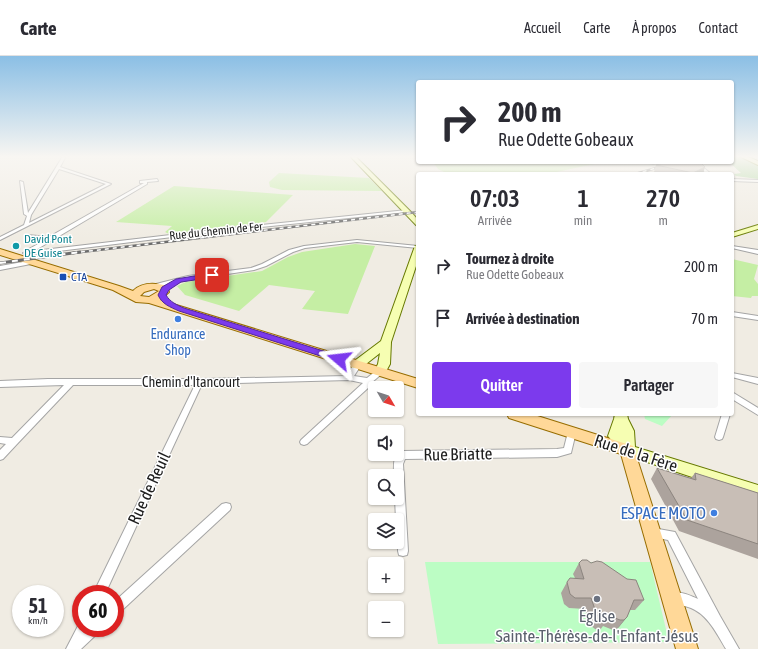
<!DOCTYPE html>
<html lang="fr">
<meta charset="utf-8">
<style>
:root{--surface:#fff;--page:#f7f7f7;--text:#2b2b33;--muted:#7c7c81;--line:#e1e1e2;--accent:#7c3aed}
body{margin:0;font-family:"Asap Condensed",sans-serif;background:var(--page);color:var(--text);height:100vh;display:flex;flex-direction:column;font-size:15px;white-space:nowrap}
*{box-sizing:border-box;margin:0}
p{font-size:13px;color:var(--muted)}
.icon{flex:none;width:22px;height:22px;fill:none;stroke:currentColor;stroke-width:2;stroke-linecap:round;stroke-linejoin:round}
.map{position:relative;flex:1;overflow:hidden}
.details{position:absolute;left:416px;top:116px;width:318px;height:244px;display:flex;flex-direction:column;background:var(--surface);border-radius:4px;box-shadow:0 1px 3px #0004}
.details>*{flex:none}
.hud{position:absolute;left:416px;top:24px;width:318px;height:84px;border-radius:4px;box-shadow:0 1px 3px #0004;background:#fff;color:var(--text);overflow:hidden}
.needle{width:26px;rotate:129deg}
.fabs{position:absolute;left:368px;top:325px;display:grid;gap:8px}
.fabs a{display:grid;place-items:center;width:36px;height:36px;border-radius:4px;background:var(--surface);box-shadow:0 1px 3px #0004;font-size:20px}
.speed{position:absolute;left:12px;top:529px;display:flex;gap:8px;font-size:20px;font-weight:700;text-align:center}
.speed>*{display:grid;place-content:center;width:52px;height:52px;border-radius:50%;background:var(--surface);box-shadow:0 1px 3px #0004;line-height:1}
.speed small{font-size:10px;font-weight:400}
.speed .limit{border:6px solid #d22;background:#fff;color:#111}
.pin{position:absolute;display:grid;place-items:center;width:34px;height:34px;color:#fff;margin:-17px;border-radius:8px;box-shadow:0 2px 6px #0006}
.me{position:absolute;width:44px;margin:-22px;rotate:287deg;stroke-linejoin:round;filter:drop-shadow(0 0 3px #0008)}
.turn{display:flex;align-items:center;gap:14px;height:84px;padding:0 16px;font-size:18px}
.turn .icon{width:52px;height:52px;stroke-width:2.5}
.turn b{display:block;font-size:28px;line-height:34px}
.eta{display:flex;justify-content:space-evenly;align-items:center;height:68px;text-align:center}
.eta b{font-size:24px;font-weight:600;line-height:28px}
.action{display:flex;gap:8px;margin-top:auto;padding:8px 16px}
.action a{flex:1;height:46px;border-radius:4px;background:var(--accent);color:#fff;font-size:16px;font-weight:600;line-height:46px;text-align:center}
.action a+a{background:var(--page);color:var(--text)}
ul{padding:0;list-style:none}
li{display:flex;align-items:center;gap:12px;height:52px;padding:0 16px}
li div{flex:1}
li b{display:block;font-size:15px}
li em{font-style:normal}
header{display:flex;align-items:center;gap:24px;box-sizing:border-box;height:56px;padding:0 20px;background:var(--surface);border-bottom:1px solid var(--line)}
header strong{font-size:19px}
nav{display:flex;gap:22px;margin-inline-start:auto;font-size:14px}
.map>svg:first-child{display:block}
.grass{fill:#c5eea4}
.forest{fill:#a3d294}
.park{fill:#bcfdc4}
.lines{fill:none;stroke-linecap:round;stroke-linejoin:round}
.street-casing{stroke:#a5a5a5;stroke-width:2}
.secondary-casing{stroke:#667900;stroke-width:2}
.primary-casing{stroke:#976d00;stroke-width:2}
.street{fill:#fff;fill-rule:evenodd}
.secondary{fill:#f6feb2;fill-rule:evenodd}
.primary{fill:#ffd898;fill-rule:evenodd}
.rail-far1-casing{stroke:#6c6c6c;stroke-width:2.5}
.rail-casing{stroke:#6c6c6c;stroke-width:3}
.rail-far1{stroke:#fff;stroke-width:1.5;stroke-dasharray:4;stroke-linecap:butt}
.rail{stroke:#fff;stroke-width:2;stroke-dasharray:6;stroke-linecap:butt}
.wall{fill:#aca39d}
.shaded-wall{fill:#8c857f}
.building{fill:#c8beb6;stroke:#8c857f}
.route{fill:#7c3aed;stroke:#51269a}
.culture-dot{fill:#0f9aa8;stroke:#fff;stroke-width:1.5}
.transit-dot{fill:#1a4fb4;stroke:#fff;stroke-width:1.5}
.shop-dot{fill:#3f7fe0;stroke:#fff;stroke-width:1.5}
.worship-dot{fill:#6b7280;stroke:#fff;stroke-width:1.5}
.labels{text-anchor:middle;stroke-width:3;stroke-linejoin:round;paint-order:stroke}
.far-street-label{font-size:12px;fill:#1e1e1e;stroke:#fff}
.far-culture-label{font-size:12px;fill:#0d838f;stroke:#fff;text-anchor:start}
.far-transit-label{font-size:12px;fill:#164399;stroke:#fff;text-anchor:start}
.shop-label{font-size:14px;fill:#366cbe;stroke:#fff}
.street-label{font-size:14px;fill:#1e1e1e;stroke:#fff}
.near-street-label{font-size:17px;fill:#1e1e1e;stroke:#fff}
.near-shop-label{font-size:17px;fill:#366cbe;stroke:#fff;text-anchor:end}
.near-worship-label{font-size:17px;fill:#5b616d;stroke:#fff}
</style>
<header>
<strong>Carte</strong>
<nav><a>Accueil</a><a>Carte</a><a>À propos</a><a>Contact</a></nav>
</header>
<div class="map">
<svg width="758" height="593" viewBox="0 0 758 593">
<rect width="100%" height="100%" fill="#f0ece3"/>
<path class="grass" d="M433,106H594L599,107L547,118H448L438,113Z
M279,117L369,122L382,135L282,134L270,131L269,126Z
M174,130L293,139L266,166L169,178L165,176L172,170L116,166Z
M355,188L375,190L348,258L302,253L315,235L269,229L239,255L185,239L177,230L186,226L262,215L288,201L302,196Z
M732,203L758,209L754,223L758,228V240H752L751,242L732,240Z"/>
<path class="forest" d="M732,100H739L758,107V123L736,120L734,118L741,117L729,106H732Z"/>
<path class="park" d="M644,358H673L662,370L645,363Z
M425,506H650L669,586L438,588Z"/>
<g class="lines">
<defs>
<path id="street" d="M63,100H66L60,111L111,128L0,184V181L24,169L27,160L24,158L20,125L23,126L28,157ZM59,113L106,128L29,167L31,159Z
M644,106H663L653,108Z
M693,106H697L711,118H707Z
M157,123L158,125L147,126V128L34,195L213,174L407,154L409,155L407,156L213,176L26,199L23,197L29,195V193L45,184L27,181V179L49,181L144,127H140V125Z
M732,123L758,124V126L732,125Z
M357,184L418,190V192L357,186L305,192L293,196L266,210L254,214L188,224L154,232L151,230L152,229L188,220L251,212L262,208L289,194L304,190Z
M732,190L758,194V198L732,192Z
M34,204L37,206L36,207L0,214V210Z
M732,256L758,260V264L732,260Z
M354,307H357L361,309L354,320L367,322L377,314H383L384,316L371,327L368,332L307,388L304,389L301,388L300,386L301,384L363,327L349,324L202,328L105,538H93L195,329H73L17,388L3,403L0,404V394L6,388L0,387V381L12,382L64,329L0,331V325L48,323H200L347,320Z
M732,317L758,322V328L732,321Z
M732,336L758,352V359L732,343Z
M722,358H730L723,381L722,383L719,384L716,383L715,381Z
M572,373L575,374L576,376L571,397L557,401L405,403L403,408L408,495L407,499L403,500L399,499L398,495L397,464H396L395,442H397V420H394C394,411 392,399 402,395L557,393L564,392L568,376L569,374Z
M226,447L230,448L231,451L230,454L119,557L115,559V545L222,448Z
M653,472L675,476L720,560L739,593H726C717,578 708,559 691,552C684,549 676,549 669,546L667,542L669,538C678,534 689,539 698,543L668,484L649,480L648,477L649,474Z
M81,567V572H101L99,576L81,593H66L79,568Z"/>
<path id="secondary" d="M350,100H355L411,156L418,164V170L416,169Z
M739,100H746L758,105V109Z
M758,169V173L732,181V177Z
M415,190H418V204L391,286L390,308L384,319H376L374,316L378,308L380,297L361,312H353L351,309L353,306L381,285Z
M615,358H627L628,363L634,375L635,391L758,429V443L623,398L608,380L614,363Z"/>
<path id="primary" d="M0,193L119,230L133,235C142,226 156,227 167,230L169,236L160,244L418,323V332L149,247L136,246L113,234L0,199ZM154,233L159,235L149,241L140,240L144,236Z
M507,358H531L633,390L698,593H676L621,398L509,362Z"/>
</defs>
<use href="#street" class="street-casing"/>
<use href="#secondary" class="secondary-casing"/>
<use href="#primary" class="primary-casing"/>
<use href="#street" class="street"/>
<use href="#secondary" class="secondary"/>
<use href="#primary" class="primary"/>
<defs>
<path id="rail-far1" d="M635,118L677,106
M73,197L418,156"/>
<path id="rail" d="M0,207L80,196"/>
</defs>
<use href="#rail-far1" class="rail-far1-casing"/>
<use href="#rail" class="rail-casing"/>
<use href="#rail-far1" class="rail-far1"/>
<use href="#rail" class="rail"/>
</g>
<path class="wall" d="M656,109L703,118H664L654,116Z
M657,412L691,422L695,417L758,437V503L679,475L651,423Z
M579,507L644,544L635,554H630L627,561L616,574H613L603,570L600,574L595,573L590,569L585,553L569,552L564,548L561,537L567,526L575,522L573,518Z"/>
<path class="shaded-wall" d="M705,111L703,118H692L693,117Z
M627,561L619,571L616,574L624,564Z"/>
<path class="building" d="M666,106H700L705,111L693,117L656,109Z
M657,412L696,424L695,417L758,437V488L687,464Z
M582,504H587L591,507L597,505L602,506L627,523L636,524L644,544H634L627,561L624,564H620L610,560L607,563H602L597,559L591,542H575L570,538L567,526L570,522L584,523L579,507Z"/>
<linearGradient id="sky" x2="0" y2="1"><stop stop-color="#8bbfe5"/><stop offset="0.55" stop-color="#f8f6f2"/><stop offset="1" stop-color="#f8f6f2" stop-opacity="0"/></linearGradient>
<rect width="758" height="183" fill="url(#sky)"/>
<path class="route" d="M212,217L216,219L215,221L181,226L169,234L166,239C170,246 177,249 184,252L343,301L344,303L343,305H336L179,255C170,251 162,248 158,239L162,231L176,223Z"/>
<circle class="culture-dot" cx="16" cy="190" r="4"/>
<rect class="transit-dot" x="59" y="217" width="8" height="8" rx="2"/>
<g class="shop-dot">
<circle cx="178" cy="263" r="4"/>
<circle cx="714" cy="457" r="4"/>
</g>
<circle class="worship-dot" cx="597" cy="543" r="4"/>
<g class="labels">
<g class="far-street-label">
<text transform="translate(216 175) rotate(-6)" y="4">Rue du Chemin de Fer</text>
</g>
<g class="far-culture-label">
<text x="24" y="187">David Pont<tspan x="24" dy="14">DE Guise</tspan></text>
</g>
<g class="far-transit-label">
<text x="71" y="225">CTA</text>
</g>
<g class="shop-label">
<text x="178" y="283">Endurance<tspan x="178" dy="16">Shop</tspan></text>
</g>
<g class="street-label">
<text x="191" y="331">Chemin d'Itancourt</text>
</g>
<g class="near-street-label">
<text transform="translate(636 397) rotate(18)" y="6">Rue de la Fère</text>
<text transform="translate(458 398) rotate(-1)" y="6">Rue Briatte</text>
<text transform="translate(149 432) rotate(-65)" y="6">Rue de Reuil</text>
</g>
<g class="near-shop-label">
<text x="706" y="463">ESPACE MOTO</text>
</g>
<g class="near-worship-label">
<text x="597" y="566">Église<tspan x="597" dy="20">Sainte-Thérèse-de-l'Enfant-Jésus</tspan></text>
</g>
</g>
</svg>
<div class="fabs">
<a><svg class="needle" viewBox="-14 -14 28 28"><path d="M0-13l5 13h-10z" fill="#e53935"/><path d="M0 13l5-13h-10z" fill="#7c7c81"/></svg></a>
<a><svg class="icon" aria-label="sound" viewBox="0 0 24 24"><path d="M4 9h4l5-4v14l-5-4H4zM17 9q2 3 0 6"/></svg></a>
<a><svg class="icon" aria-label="search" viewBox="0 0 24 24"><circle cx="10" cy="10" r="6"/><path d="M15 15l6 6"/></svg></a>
<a><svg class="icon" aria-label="layers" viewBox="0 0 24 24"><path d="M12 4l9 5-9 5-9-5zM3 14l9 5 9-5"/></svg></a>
<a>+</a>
<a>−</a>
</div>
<div class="speed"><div>51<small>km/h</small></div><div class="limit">60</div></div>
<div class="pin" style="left:212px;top:219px;background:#d93025"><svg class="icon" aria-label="arrive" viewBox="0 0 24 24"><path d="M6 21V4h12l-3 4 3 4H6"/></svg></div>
<svg class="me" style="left:339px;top:303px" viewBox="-20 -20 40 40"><path d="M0-17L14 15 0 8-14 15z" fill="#7c3aed" stroke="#fff" stroke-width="4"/></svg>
<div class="hud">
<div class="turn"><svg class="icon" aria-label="right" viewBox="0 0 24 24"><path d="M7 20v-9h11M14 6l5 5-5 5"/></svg><div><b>200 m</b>Rue Odette Gobeaux</div></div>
</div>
<section class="details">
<div class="eta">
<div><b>07:03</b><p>Arrivée</p></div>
<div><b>1</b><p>min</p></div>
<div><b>270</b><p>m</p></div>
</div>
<ul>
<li><svg class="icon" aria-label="right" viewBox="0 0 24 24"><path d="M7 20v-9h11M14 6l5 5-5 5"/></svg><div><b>Tournez à droite</b><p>Rue Odette Gobeaux</p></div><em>200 m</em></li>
<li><svg class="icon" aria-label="arrive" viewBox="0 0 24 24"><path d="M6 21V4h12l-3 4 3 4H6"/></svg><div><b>Arrivée à destination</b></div><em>70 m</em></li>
</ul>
<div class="action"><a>Quitter</a><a>Partager</a></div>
</section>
</div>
